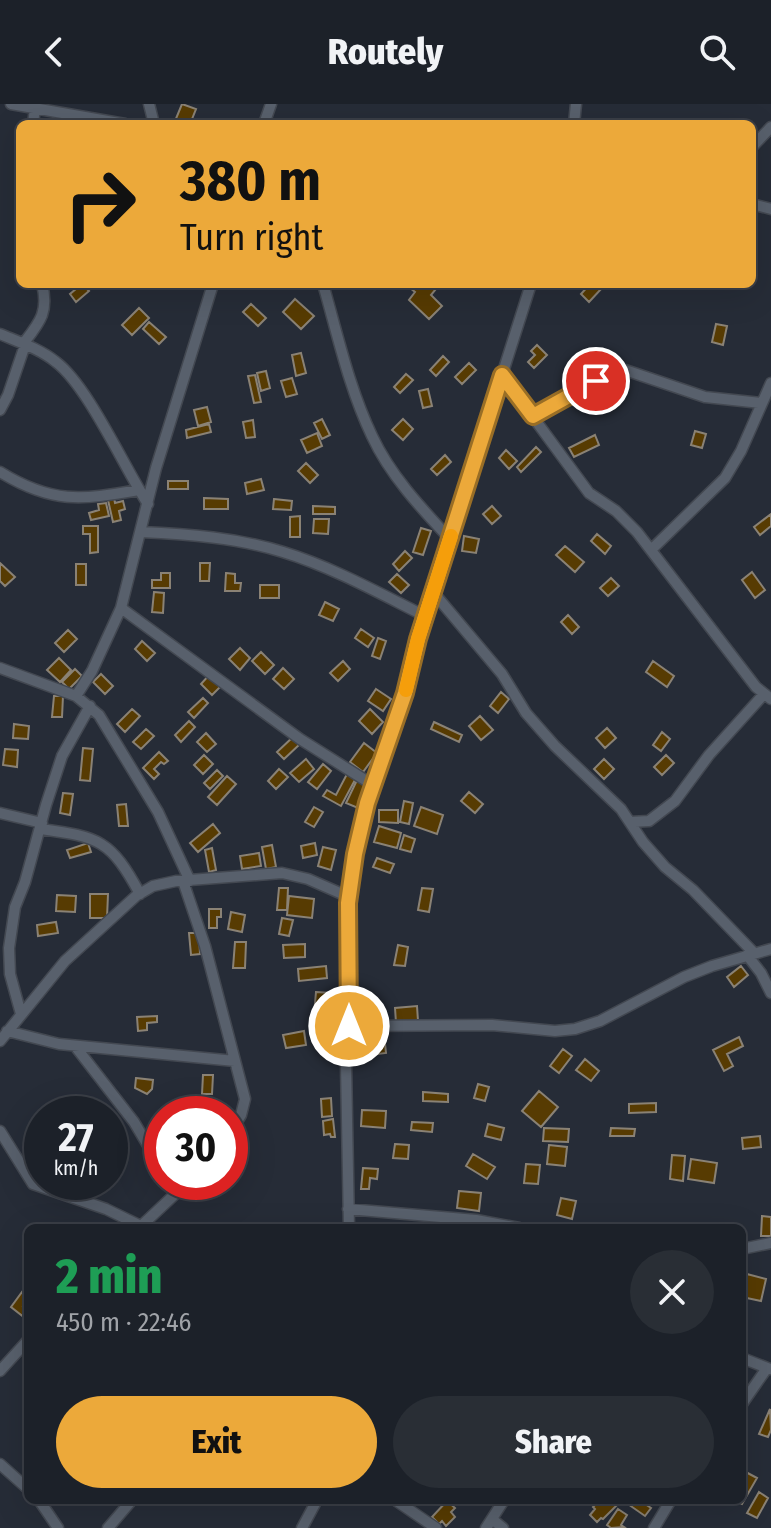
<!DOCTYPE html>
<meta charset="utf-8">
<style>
:root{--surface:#1c2129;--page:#292e35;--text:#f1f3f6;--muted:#a0a3a8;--line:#3a3e46;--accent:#eca93a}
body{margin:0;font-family:"Fira Sans Condensed",sans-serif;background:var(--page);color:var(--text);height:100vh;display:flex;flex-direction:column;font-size:30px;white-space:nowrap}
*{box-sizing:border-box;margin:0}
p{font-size:26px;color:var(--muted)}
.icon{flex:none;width:44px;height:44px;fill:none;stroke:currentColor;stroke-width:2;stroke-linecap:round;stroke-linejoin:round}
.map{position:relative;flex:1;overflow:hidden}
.panel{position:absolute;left:24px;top:1120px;width:722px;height:280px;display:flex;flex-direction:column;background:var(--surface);border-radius:12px;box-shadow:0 8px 32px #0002,0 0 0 2px var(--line)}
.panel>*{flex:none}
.hud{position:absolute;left:16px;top:16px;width:740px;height:168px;border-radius:12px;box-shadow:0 8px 32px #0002,0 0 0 2px var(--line);background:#eca93a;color:#111;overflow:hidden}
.speed{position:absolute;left:24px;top:992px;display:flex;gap:16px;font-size:40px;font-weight:700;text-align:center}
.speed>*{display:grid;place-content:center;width:104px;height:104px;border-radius:50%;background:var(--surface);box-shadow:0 8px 32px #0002,0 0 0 2px var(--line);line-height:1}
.speed small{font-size:20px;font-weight:400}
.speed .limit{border:12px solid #d22;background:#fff;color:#111}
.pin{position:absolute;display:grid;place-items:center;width:68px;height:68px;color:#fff;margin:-34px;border:4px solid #fff;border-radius:50%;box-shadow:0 2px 8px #0007}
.me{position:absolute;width:88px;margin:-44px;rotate:0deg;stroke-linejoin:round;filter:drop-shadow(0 0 6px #0008)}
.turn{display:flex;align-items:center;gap:28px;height:168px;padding:0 32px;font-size:36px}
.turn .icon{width:104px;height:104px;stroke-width:2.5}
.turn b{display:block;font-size:56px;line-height:68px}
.round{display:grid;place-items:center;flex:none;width:84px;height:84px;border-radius:42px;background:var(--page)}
.summary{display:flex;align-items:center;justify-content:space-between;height:136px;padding:0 32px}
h1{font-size:48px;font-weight:800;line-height:60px;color:#1e9e55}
.primary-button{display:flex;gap:16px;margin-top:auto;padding:16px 32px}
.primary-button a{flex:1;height:92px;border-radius:48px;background:var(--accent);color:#111;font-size:32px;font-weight:800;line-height:92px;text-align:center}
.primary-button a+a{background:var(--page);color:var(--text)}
header{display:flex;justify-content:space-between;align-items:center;height:104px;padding:0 32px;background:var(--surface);font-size:36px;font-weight:800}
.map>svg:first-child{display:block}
.building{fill:#573b02;stroke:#8a8275;stroke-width:2}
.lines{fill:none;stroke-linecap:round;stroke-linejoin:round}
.minor-casing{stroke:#434851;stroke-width:13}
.minor{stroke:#58606c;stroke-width:10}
.route-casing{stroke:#996e26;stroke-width:20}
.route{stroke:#eca93a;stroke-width:14}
.slow{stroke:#f59e0b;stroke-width:14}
</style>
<header><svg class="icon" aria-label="back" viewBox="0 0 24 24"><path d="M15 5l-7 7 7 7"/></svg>Routely<svg class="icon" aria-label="search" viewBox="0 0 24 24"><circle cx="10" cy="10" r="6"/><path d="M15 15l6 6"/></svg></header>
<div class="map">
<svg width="771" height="1424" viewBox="0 0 771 1424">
<rect width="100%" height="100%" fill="#262c37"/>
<path class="building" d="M182,0L196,5L190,20L175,17Z
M82,180L89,187L76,198L70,190Z
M414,180H430L436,185L431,191L442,202L429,215L409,196L415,188L410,184Z
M590,180H598L602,184L589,198L581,190Z
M295,195L314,212L301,225L283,208Z
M251,200L266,214L258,222L243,208Z
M139,204L149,214L132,231L122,221Z
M149,218L166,233L159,240L143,225Z
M716,220L727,222L723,241L712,238Z
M537,241L547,251L534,264L528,258L535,251L531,247Z
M301,249L306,269L296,272L292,251Z
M443,252L449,258L436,272L430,266Z
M469,259L476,266L462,280L455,273Z
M266,267L270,284L261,287L257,269Z
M406,270L413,276L400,289L394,283Z
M255,271L261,298L254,299L248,272Z
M292,274L297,290L286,293L281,277Z
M428,285L432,302L423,304L419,287Z
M207,303L211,318L198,322L194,306Z
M322,315L330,331L322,335L314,319Z
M403,315L413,325L403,336L392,326Z
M253,316L255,333L246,334L243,318Z
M209,320L211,328L187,334L186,326Z
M695,327L706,330L702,344L691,341Z
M317,329L322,342L307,349L301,336Z
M595,331L599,341L574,353L569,344Z
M536,343L541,348L521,368L517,363Z
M506,346L517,357L509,365L499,354Z
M445,351L451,358L437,371L431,365Z
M306,359L318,371L310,379L298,367Z
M261,375L264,386L247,390L245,379Z
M168,377H188V385H168Z
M114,394L115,399L123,397L125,405L119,407L121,416L113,418L108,396Z
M204,394L228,395V405H204Z
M274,395L292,397L291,406L273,405Z
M106,399L109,412L91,416L89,409L99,406L98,400Z
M313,402L335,403V410H313Z
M492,402L501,412L492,420L483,410Z
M771,410V422L760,431L754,423Z
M300,412V433H290V413Z
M314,415H329L328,430L313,429Z
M83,422H98V448L90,449V430H83Z
M421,424L431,427L423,451L413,448Z
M597,430L611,442L605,450L591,437Z
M464,432L479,435L476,449L462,447Z
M565,442L584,458L575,468L556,451Z
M405,447L412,454L399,467L393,460Z
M0,459L15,473L5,482L0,477Z
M200,459H210L209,477H200Z
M76,460H86V481H76Z
M752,468L765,486L755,494L742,476Z
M161,469H170V484H152V476H161Z
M226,469L235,470V479H241L240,487H225Z
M397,470L409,481L401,489L389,478Z
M611,474L619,482L608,492L600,484Z
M260,481H279V494H260Z
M154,488L164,489L163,509L152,508Z
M325,498L339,505L333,517L319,511Z
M568,511L579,523L572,530L561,518Z
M361,525L374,534L368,543L355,534Z
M68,526L77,535L64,548L55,539Z
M378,534L386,537L380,555L372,552Z
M142,537L155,549L147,557L135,545Z
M240,544L250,554L240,566L229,555Z
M261,548L274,561L265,570L252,557Z
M59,554L71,566L60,578L47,566Z
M343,557L350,565L338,577L330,569Z
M653,557L674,572L667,583L646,568Z
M283,564L294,575L284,585L273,575Z
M75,565L82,572L69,585L62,578Z
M101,570L113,582L105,590L93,578Z
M210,570L221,582L212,591L201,580Z
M376,585L391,595L383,607L368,597Z
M501,588L509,595L498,609L490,602Z
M54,592H63L62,613H52Z
M203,594L208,599L194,614L188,608Z
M132,605L140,612L125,628L117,620Z
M370,605L383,618L372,630L359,617Z
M480,612L493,626L481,636L469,622Z
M189,617L195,623L181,638L175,631Z
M434,618L462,631L459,638L431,625Z
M14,620L29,622L28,635L13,634Z
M607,624L616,634L605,644L596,634Z
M146,625L154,632L141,645L133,638Z
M662,628L670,635L661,647L653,641Z
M206,629L216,640L207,648L197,638Z
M293,633L300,640L284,655L277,648Z
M364,639L377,649L363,668L350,658Z
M83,644L93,645L90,677L80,676Z
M5,645L18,646L17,663L3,661Z
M159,648L168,657L164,660L161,658L154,665L159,670L154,675L143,664Z
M204,651L213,660L203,670L194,661Z
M666,651L674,659L662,671L654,663Z
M306,655L314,665L299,678L290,669Z
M604,655L614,665L604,675L594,665Z
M323,660L331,667L317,685L308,678Z
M279,665L288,673L276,685L268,677Z
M217,666L223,672L210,685L204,679Z
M347,670L356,674L341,702L323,692L327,686L336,691Z
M227,672L236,680L217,701L208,693Z
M358,674L369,679L358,704L346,699Z
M469,688L483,700L475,709L461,697Z
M63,689L73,690L70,711L60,709Z
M404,697L413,699L409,720L400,718Z
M126,700L128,722H119L117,701Z
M314,703L323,708L314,723L305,718Z
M421,703L443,711L437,730L414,722Z
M379,706H398V719L379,718Z
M213,720L220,729L198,748L190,739Z
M379,722L401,729L397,744L374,738Z
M404,731L415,735L411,748L400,745Z
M88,739L91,748L70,754L67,746Z
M315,739L317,751L303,754L301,742Z
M272,741L276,763L266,765L262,743Z
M323,743L336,746L331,766L318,762Z
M212,744L216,766L209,768L205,746Z
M259,749L261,762L242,765L240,752Z
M377,754L394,760L390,769L373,763Z
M279,784H288L287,806H277Z
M422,784L433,785L429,808L418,806Z
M90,790H108L107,814H90Z
M57,791L76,792L75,808L56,807Z
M289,792L314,795L312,814L287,811Z
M209,805H221V813H217V824H209Z
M231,808L245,811L242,828L228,825Z
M282,814L293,816L289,832L279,830Z
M56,818L58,829L38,832L37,821Z
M189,829H199L200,850L191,851Z
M235,838H246L245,864H233Z
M305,840V853L284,854L283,841Z
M398,841L408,843L405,862L394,861Z
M326,862L327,874L299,877L298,865Z
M741,862L748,871L734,883L727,873Z
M316,888L331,889L329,913L314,911Z
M417,902L418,917L396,919L395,904Z
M157,912V918L147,919V926L138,927L137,913Z
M304,927L306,941L286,944L283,931Z
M384,930L386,949L378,950L376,931Z
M739,933L743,942L727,950L733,962L724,967L713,946Z
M563,945L572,952L559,969L550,962Z
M585,955L599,967L591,977L576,966Z
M203,971H213L212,990H202Z
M136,974L153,976L152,985L147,990L135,984Z
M478,980L489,983L485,997L474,994Z
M539,987L558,1003L541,1023L522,1007Z
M423,988L448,990V998L423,997Z
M331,994L332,1012L322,1013L321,995Z
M656,999V1008L629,1009V1000Z
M362,1006L386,1007L385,1024L361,1022Z
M333,1015L335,1033H331L330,1030L324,1031L323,1017Z
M412,1018L433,1019L432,1028L411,1026Z
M488,1020L504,1024L501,1036L485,1032Z
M544,1024L569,1025L568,1038L543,1037Z
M611,1024L635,1025L634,1032H610Z
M760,1032L761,1043L743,1045L742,1034Z
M395,1040L409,1041L408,1055L393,1054Z
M549,1041L567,1043L565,1062L547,1060Z
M473,1050L495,1063L487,1075L466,1062Z
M672,1051L685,1052L683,1077L670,1075Z
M691,1055L717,1059L714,1079L688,1075Z
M526,1060L540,1061L538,1080L524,1079Z
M363,1064L378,1065L377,1075L370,1074L369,1085H361Z
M459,1087L481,1089L479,1107L457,1104Z
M561,1094L576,1097L572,1115L557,1111Z
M762,1112L771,1113V1132H761Z
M747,1170L766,1175L761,1197L742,1193Z
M22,1188L28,1193L23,1202L28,1205L25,1214L11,1203Z
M770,1305L771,1326L768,1333L759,1330Z
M742,1366L757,1374L742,1400L734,1396H742Z
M759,1388L768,1394L757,1414L747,1409Z
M596,1396H610L616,1402L603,1415L601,1414L597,1418L590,1411L595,1405L593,1403L598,1398Z
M626,1396H639L651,1404L645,1412L625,1398Z
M447,1397L455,1404L451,1408L455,1413L446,1422L442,1417L439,1420L432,1413Z
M618,1405L627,1411L621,1421L624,1423L611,1424L607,1421Z"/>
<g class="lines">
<defs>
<path id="minor" d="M11,0L125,20
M149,0L154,20
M33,20L35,4
M264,20L271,0
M574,20L576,0
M752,43L771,23
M752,100L771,105
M323,180C338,232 349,284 372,332C390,371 421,404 450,435
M0,230C19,238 40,245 56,258C88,282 124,363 148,400
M23,240C40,218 49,208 42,180
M502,271L589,389L616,407L637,428L756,583L771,595
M0,306L8,291L25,241
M533,312L596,277L625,266L705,293L761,299
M0,368C52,400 81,396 139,386
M141,428C188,430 238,434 283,448C332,463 379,489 425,512
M651,446L725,374L741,347L771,279
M433,488L502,570L526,609L555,642L621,705L643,738L665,763L693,786L754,849
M121,504L300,635L373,681
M0,564L76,592L99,611L158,708L190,777
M76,592L92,567L121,504L156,364L213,180
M0,709L42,719
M630,718L649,717L675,697L709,651L764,590
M41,725C99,733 111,736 140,790
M183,777L205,842L245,995L241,1011L230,1029
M747,851L761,869L771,889
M21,910L10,870L9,844L15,803L25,778L46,701L62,652L90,602
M349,922L492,921L555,927L575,925L600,917L684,873L712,862L771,845
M7,927L59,940L235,957
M0,937L65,857L136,792L153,782L176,777L282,769L308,775L349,793
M75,942L134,1018L162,1065
M0,1027L33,1080L106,1105L141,1122
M348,1105L476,1116L519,1124
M139,1124L188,1078
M349,1124L346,960L349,922L348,799L355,750L367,699L405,589L418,535L531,180
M742,1145L771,1139
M742,1254L770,1265
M0,1267L28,1236
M742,1300L767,1264
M0,1360L28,1385
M39,1396L58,1424
M395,1396L436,1424
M492,1415L503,1424
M108,1424L132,1396
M302,1424L317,1396
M486,1424L504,1396
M654,1424L671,1396"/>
</defs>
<use href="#minor" class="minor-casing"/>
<use href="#minor" class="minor"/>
</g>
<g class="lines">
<defs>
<path id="route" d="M349,922L348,799L355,750L367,699L405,589L418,535L502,271L533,312L596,277"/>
</defs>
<use href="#route" class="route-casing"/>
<use href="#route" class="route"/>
<path class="slow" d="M406,586L418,535L451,432"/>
</g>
</svg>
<div class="speed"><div>27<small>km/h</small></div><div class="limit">30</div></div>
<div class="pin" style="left:596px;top:277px;background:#d93025"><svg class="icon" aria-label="arrive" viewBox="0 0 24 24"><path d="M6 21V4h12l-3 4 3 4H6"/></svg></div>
<svg class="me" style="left:349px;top:922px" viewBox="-20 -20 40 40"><circle r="17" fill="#eca93a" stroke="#fff" stroke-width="3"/><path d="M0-11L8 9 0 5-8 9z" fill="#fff"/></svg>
<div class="hud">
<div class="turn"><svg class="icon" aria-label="right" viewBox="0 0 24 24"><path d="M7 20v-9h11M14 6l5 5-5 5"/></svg><div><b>380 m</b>Turn right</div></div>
</div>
<section class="panel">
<div class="summary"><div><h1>2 min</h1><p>450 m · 22:46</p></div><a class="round"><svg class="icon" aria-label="close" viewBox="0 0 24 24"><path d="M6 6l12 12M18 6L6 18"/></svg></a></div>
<div class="primary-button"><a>Exit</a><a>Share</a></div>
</section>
</div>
